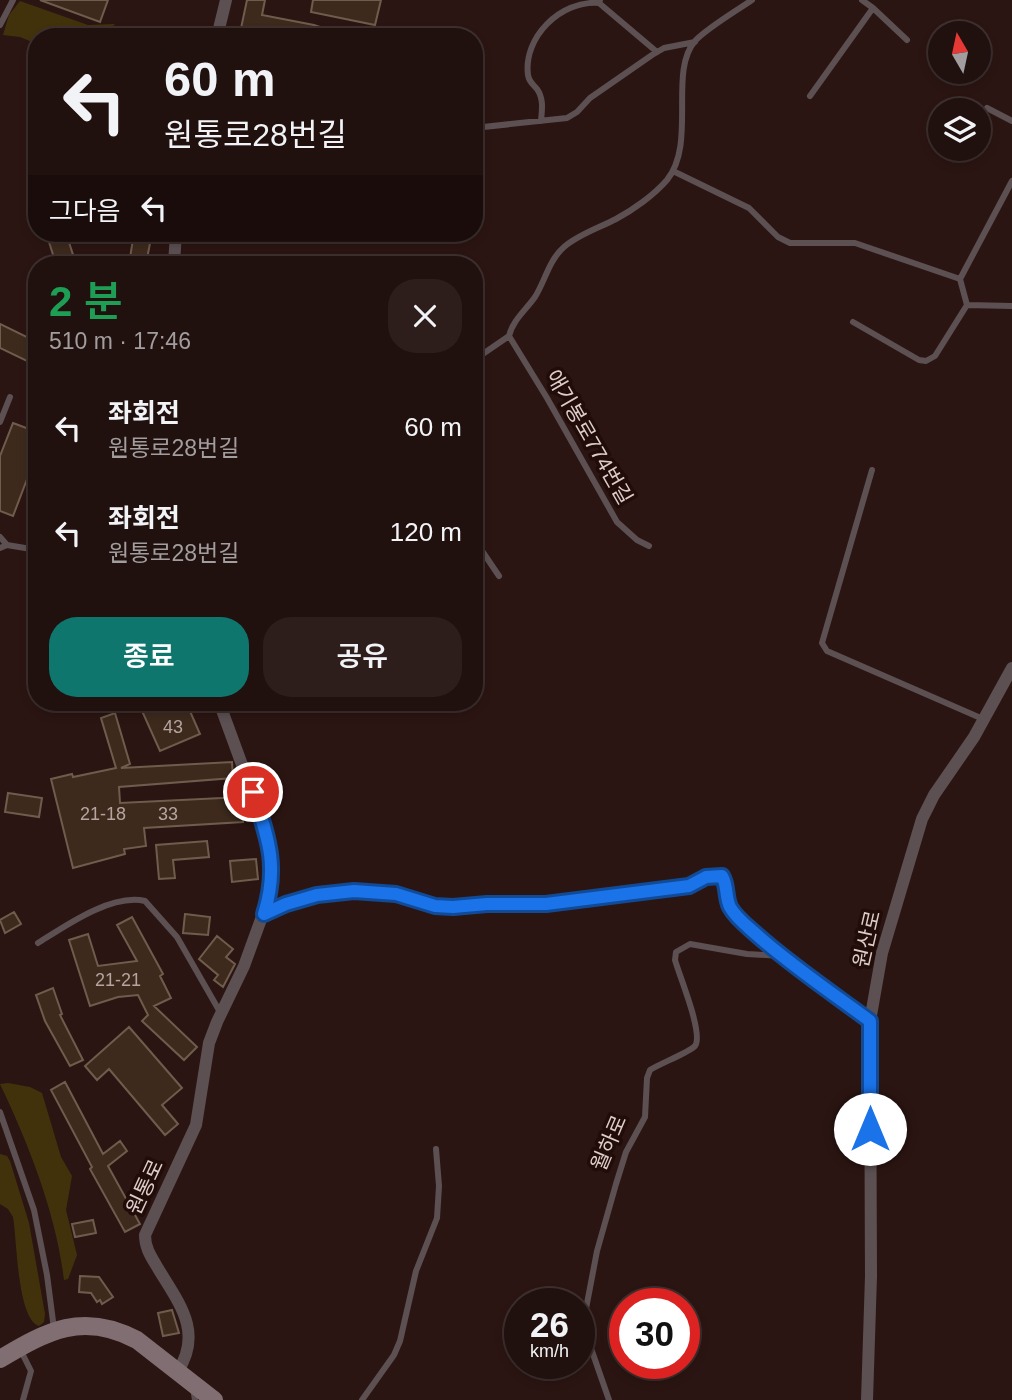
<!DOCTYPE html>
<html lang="ko">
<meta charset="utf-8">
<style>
:root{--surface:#20100e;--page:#2d1e1c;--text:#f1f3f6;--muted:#a29d9e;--line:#3d302e;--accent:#0f766e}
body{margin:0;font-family:Arial,"Noto Sans KR",sans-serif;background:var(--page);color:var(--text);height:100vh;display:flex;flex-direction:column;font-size:26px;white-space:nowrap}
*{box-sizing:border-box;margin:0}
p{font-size:23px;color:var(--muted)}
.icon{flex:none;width:38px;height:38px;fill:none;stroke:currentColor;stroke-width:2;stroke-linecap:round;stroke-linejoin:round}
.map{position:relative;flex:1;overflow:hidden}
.side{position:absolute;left:28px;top:256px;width:455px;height:455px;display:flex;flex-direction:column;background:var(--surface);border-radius:28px;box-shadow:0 4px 10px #0003,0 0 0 2px var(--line)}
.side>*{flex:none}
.guide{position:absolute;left:28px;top:28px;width:455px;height:214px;border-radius:28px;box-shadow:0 4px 10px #0003,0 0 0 2px var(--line);background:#20100e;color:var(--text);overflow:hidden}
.needle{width:46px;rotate:351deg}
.fabs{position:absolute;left:928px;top:21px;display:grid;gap:14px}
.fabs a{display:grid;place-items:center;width:63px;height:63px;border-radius:50%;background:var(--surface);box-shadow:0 4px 10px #0003,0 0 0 2px var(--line);font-size:35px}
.speed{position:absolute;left:504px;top:1288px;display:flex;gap:14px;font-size:35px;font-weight:700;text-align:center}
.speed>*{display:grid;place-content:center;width:91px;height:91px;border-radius:50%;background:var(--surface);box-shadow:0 4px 10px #0003,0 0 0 2px var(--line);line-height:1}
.speed small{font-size:18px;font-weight:400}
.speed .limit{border:10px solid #d22;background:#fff;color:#111}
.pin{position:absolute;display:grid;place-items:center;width:60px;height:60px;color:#fff;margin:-30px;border:4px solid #fff;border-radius:50%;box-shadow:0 2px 7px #0007}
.me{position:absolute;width:77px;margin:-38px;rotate:0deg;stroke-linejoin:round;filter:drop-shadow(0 0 5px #0008)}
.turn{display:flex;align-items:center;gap:24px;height:147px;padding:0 21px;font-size:32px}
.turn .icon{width:91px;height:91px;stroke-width:2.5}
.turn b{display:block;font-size:49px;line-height:60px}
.then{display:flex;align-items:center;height:66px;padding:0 21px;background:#0003;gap:14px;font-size:26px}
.round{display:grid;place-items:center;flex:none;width:74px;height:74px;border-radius:28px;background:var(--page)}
.summary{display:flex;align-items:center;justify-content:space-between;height:119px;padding:0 21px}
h1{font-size:42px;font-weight:600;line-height:52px;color:#1e9e55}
.primary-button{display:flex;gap:14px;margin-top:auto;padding:14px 21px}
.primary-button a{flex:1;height:80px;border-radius:28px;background:var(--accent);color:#fff;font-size:28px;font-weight:600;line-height:80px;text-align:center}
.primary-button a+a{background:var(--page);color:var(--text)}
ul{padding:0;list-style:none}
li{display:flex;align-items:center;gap:21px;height:105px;padding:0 21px}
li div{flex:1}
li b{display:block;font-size:26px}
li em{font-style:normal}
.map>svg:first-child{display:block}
.green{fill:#42320c}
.building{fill:#3d2a1d;stroke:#705c4c;stroke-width:2}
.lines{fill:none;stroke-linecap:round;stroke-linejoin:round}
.lane{stroke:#5c5053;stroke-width:6}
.street{stroke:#5c5053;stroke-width:12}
.secondary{stroke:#816e72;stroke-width:18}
.route-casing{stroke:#114b97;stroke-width:18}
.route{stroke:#1a73e8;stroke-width:12}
.labels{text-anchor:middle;stroke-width:7;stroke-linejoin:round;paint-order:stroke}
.number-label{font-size:18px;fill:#b5a49f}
.street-label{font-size:21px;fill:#ddcdca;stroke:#210c09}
</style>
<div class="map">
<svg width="1012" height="1400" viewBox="0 0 1012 1400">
<rect width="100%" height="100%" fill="#2b1512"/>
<path class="green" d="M20,1L88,25L115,24L112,27L86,32L79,37H37V44L20,37L3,35L9,15Z
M8,1083L30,1087L42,1093L61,1157L72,1176L66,1210L77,1255L68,1279L64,1280C56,1213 29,1145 0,1084Z
M0,1154L7,1156L10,1161L29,1223L45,1314L44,1322L39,1326C17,1319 17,1239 13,1217L8,1209L0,1204Z"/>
<path class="building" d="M40,0H108L100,22Z
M247,0H265L262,15L314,25L341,34V37H261L240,33Z
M313,0H381L375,25L311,12Z
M66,233L76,264H56L48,239Z
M134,233H152L146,264H129Z
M0,324L37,342L29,362L0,348Z
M13,423L37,432V453L13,516L0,511V456Z
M138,702H186L200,734L160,751Z
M115,713L130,764L121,768L232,762L233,778L119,787L120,803L242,797L243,822L144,828L146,846L124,849L125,854L73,868L51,779L72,774L73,777L116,768L101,718Z
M8,793L42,798L39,817L5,812Z
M207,841L209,857L173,860L175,878L159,879L156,845Z
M256,859L258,879L232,882L230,861Z
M14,912L21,924L5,933L0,920Z
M185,914L210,917L208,935L183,933Z
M132,917L163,974L160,976L171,998L154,1006L197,1047L184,1060L142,1021L148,1015L138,995L118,997L90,1006L69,940L88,934L98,966L137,961L117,925Z
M217,936L233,949L226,957L235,964L223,987L214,980L218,975L199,959Z
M53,988L62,1014L60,1015L83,1060L70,1066L45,1021L36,995Z
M129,1027L182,1088L162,1105L178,1124L165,1135L109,1069L97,1080L85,1066Z
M65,1082L103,1154L120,1141L127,1151L108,1166L140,1224L125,1232L90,1169L92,1167L51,1090Z
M93,1220L96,1233L75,1237L72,1224Z
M80,1276L99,1277L113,1297L102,1304L100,1300L97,1302L91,1293L79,1292Z
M172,1310L179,1333L163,1336L158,1313Z"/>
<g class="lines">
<path class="lane" d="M599,3L657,52
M873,8L907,40
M0,25L13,0
M810,96L873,8L862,0
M987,108L1012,121
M541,121C542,110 544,99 537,89C533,84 529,82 528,75C523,38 560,0 599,3L600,0
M474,128L567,118L577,112L590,98L652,55L664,48L695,42
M673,171L749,208L778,237L790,243H855L960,279L967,305L1012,306
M960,279L1012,181
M853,322L919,360L926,361L935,356L967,305
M474,360L509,336
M0,422L10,397
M872,470L822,643L827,651L983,719
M0,537L7,545
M474,539L499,576
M649,546L637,540L617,522L547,398L509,336C513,320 525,311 535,297C545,281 549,260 564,247C579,234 599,228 616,219C633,210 654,195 667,180C697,143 668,72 695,41C707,28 736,11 752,0
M0,548L7,545L37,550
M265,914L286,904L317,895L354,891L396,894L435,906L453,907L487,904H546L689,886L706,877L722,876C728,886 725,896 730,907C736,918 747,926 756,934C792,966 831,993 869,1021
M38,943C65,926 112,893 145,901L177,937L220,1012
M0,1112L34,1210L47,1275L54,1329
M20,1349L31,1371L23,1400
M193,1388L195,1400
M362,1400L394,1355L400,1341L416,1271L437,1218L439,1186L436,1149
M609,1400L586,1334L585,1314L597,1251L616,1184L626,1152L645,1117L647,1078L650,1070C659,1064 690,1052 695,1046C704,1034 679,975 675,960L676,952L690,944L747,954L782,956"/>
<path class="street" d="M217,37L226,0
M174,264L176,233
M178,1371C204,1330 177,1301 156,1265C150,1255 145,1247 145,1235L196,1125L209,1043L217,1022L244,966L271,892V857L263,822L219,702
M867,1400L871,1276L870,1021L882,953L922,819L934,795L974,737L1012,668"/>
<path class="secondary" d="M0,1359C47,1331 83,1311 137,1340L214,1400"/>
</g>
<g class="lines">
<defs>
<path id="route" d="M253,792C268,838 279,866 264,914L286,904L317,895L354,891L396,894L435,906L453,907L487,904H546L689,886L706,877L722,876C728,886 725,897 730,907C736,918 747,926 757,935C792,966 832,993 870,1021V1129"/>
</defs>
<use href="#route" class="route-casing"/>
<use href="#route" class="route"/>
</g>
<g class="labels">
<g class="number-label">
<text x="173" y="733">43</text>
<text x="103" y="820">21-18</text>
<text x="168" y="820">33</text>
<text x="118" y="986">21-21</text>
</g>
<g class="street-label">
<text transform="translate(589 437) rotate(60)" y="7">애기봉로774번길</text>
<text transform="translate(867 939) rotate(-77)" y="7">원산로</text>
<text transform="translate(609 1143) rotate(-67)" y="7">월하로</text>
<text transform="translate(145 1187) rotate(-65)" y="7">원통로</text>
</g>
</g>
</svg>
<div class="fabs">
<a><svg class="needle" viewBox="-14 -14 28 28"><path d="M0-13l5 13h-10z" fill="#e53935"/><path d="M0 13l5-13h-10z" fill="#a29d9e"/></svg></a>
<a><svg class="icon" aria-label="layers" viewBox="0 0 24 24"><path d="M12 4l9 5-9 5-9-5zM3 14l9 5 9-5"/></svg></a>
</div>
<div class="speed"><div>26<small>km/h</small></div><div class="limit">30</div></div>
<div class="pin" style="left:253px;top:792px;background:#d93025"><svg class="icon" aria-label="arrive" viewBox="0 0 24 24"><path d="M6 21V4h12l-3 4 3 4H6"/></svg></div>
<svg class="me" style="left:870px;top:1129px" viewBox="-20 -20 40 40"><circle r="19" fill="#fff"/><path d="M0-13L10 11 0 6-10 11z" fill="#1a73e8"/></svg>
<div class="guide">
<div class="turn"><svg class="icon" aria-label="left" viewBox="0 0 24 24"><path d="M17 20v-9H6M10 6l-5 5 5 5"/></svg><div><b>60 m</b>원통로28번길</div></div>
<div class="then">그다음<svg class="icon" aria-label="left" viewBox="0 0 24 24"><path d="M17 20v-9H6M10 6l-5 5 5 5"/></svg></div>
</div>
<section class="side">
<div class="summary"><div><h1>2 분</h1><p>510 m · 17:46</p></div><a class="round"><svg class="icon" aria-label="close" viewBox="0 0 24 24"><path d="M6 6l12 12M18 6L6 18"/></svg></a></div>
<ul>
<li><svg class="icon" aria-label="left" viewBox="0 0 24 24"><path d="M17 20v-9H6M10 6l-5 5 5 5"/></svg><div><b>좌회전</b><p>원통로28번길</p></div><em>60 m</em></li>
<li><svg class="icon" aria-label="left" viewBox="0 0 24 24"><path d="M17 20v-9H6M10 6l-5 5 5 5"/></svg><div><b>좌회전</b><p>원통로28번길</p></div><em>120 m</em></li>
</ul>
<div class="primary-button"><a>종료</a><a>공유</a></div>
</section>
</div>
